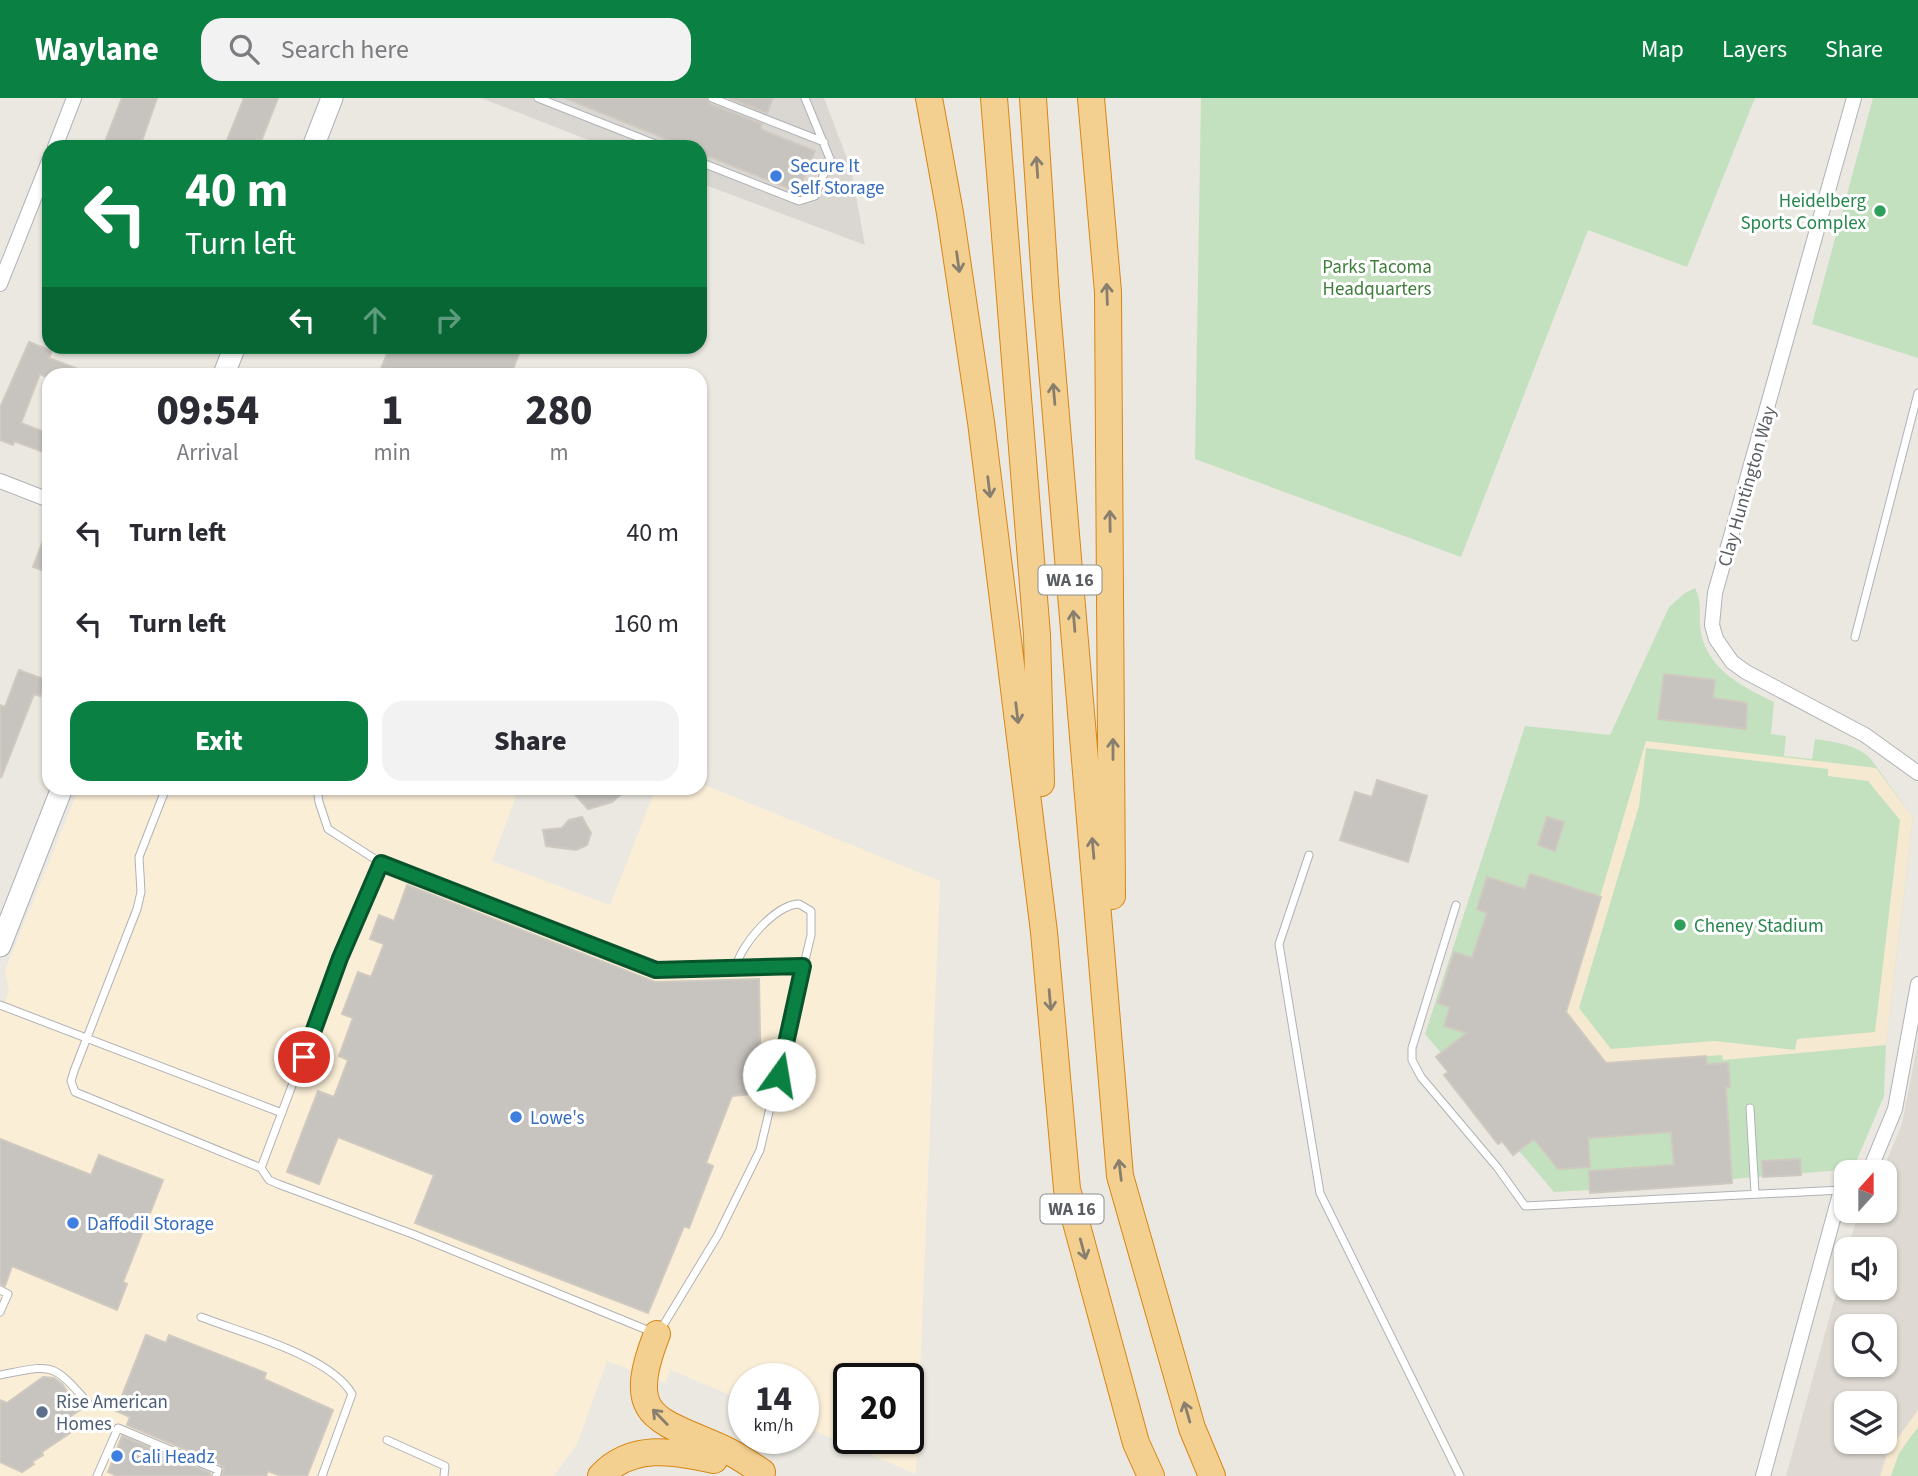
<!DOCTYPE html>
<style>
:root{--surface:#fff;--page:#f2f2f3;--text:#2b2b33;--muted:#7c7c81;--accent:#0b8043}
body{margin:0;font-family:"Source Sans 3",sans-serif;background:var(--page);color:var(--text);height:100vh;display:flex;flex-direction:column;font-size:26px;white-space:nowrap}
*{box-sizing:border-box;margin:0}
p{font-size:23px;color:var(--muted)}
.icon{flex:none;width:38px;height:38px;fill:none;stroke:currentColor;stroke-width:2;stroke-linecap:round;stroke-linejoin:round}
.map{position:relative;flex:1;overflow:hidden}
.drawer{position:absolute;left:42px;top:270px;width:665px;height:427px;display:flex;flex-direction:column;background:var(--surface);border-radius:21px;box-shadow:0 2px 5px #0004}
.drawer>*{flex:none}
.banner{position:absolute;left:42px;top:42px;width:665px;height:214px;border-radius:21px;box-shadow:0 2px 5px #0004;background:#0b8043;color:#fff;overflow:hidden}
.needle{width:46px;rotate:21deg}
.fabs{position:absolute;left:1834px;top:1062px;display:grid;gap:14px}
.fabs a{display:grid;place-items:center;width:63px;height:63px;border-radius:14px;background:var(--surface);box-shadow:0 2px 5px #0004;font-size:35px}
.speed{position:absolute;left:728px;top:1265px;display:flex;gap:14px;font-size:35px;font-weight:700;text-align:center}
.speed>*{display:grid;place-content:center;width:91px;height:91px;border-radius:50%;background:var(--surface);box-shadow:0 2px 5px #0004;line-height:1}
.speed small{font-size:18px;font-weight:400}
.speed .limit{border:4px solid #111;border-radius:10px;background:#fff;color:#111}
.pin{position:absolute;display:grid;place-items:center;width:60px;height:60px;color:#fff;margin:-30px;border:4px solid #fff;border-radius:50%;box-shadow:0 2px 7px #0007}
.me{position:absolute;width:77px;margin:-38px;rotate:13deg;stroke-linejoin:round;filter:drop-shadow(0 0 5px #0008)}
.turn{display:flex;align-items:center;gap:24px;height:147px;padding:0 28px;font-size:32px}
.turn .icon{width:91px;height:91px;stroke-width:2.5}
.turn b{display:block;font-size:49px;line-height:60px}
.lanes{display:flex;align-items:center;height:66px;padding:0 28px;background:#0003;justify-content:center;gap:35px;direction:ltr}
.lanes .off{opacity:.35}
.eta{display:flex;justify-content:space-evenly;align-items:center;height:119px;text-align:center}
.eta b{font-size:42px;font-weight:800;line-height:49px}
.action{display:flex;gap:14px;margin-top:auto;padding:14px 28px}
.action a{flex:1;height:80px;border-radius:21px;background:var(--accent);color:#fff;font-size:28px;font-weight:800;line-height:80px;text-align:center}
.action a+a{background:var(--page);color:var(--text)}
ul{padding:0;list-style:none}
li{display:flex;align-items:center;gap:21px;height:91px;padding:0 28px}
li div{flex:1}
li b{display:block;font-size:26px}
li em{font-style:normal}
header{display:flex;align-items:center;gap:42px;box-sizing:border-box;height:98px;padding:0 35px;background:var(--accent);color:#fff}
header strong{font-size:33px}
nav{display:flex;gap:38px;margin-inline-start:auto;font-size:24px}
.search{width:490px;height:63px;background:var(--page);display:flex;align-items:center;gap:18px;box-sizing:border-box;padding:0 24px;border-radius:21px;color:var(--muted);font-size:26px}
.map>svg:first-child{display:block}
.commercial{fill:#faeed7;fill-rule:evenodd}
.industrial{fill:#dad7d3}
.education{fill:#ded9d2;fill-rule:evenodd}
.green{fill:#c3e1bf}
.sand{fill:#f6e9d1;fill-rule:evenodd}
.building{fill:#c7c3be;stroke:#cfc9c0;stroke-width:2}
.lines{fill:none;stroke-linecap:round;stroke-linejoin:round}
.service-casing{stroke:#afb2b6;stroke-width:9}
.minor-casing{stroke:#afb2b6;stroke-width:16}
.secondary-casing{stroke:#aeb1b5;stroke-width:23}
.motorway-casing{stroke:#d88614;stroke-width:28}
.service{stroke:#fff;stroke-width:7}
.minor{stroke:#fff;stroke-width:14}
.secondary{stroke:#fff;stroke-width:21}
.motorway{stroke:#f3cf90;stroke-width:26}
.oneway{stroke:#887f6f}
.route-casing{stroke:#07532c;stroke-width:18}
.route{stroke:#0b8043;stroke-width:12}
.shop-dot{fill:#3f7fe0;stroke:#fff;stroke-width:2.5}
.leisure-dot{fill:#2e9e5b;stroke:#fff;stroke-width:2.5}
.service-dot{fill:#5c6f8a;stroke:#fff;stroke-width:2.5}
.labels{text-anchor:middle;stroke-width:6;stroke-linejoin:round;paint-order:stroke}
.shield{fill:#fff;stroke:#8c8e90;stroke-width:2}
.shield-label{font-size:18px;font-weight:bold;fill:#5a5d61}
.shop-label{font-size:19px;fill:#366cbe;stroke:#fff;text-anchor:start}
.leisure-label{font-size:19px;fill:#27864d;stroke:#fff;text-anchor:end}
.park-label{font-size:19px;fill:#3f7e3b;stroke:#fff}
.street-label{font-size:19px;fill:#5a5d61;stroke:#fff}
.service-label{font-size:19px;fill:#4e5e75;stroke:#fff;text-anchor:start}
</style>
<header>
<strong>Waylane</strong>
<div class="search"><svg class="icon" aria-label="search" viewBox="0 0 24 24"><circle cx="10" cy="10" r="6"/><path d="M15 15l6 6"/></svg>Search here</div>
<nav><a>Map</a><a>Layers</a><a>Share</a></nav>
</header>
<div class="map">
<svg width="1918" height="1378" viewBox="0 0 1918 1378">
<rect width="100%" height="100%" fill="#ebe8e1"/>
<path class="commercial" d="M700,685L940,783L916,1376L803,1328V1281H744V1303L671,1272L665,1285L607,1263L577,1346L554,1378H0V914L9,893L5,872L79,690H519L492,763L610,807L656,690H700ZM849,1281H908V1340H849Z"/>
<path class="industrial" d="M481,0H824L851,71L865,147L700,85V49H606Z"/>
<path class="education" d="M1918,943V1378H1786L1846,1159V1190H1885V1152L1848,1151L1859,1113H1885V1074H1882L1902,1026ZM1846,1228H1885V1267H1846ZM1846,1306H1885V1344H1846Z"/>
<path class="green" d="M1201,0H1755L1687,169L1588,132L1461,459L1195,361Z
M1873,0H1918V260L1812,226Z
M1695,490C1702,504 1699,513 1700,528C1704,570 1741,588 1774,604L1771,636L1786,638L1784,658L1812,661L1815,641C1835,644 1855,646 1870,660L1913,719L1886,947L1884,998L1853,1071L1732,1081V1085L1590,1095V1092L1554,1094L1519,1053L1513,1057L1502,1043L1498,1046L1444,978L1448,974L1436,959L1441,955L1425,936L1525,628L1610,637L1669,509L1685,495Z
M1918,1312V1378H1880L1888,1353Z"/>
<path class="sand" d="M1646,643L1876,670L1913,719L1886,947L1723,962L1722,957L1606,965L1566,914ZM1646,650L1828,671V678L1868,683L1900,722L1875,934L1797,941L1795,952L1715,943L1611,951L1579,910L1639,708Z
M1918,1312V1329L1899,1355L1891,1378H1880L1888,1353Z"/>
<path class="building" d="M122,0H157L140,49H103Z
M244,0H278L261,43L257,41L254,49H236L226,45Z
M565,0H706L710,6L762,26L760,31L815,53L798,94L700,55V49H686Z
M729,0H773L767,15Z
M29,244L52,253L49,260L88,275L49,276V280L40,276L21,325L49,336V356L14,343L13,347L0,342V310Z
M390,248H522L511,276H379Z
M48,430H49V475L33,469Z
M19,572L46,582L40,598L34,596L1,680L0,607L5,609Z
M1664,576L1715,582L1713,600L1747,605L1746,631L1658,621Z
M1377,682L1427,698L1408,764L1340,742L1355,694L1372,699Z
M569,690H628L612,704L588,711Z
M582,719L591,735L587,747L576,752L546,748L543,732L562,730L569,722Z
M1547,719L1564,724L1555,753L1538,747Z
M1530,776L1601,799L1566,914L1606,965L1706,958L1707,966L1728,965L1730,989H1726L1732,1085L1590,1095L1589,1073L1674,1067L1671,1034L1588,1040L1590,1069L1558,1071L1534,1041L1513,1057L1502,1043L1498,1046L1444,977L1448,974L1436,959L1467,935L1444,928L1450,909L1438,905L1454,854L1472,860L1487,815L1477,811L1487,779L1525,791Z
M407,787L655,884L759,881L761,995L732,998L706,1065L713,1068L689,1130L684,1128L648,1215L415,1125L434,1077L338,1039L319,1086L287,1074L318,993L334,999L348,962L339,958L353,920L342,916L358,874L371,879L384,846L370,841L379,817L394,823Z
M0,1041L91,1077L99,1057L163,1082L123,1184L127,1186L117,1212L12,1168L5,1188L0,1186Z
M1800,1061L1801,1077L1763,1079L1762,1063Z
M146,1237L166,1245L169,1237L266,1275L264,1281L333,1312L307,1378H281L268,1373L266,1378H222L224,1370L220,1366L127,1327L130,1319L116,1313Z
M43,1279L54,1280L62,1286L80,1312L62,1324L70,1335L42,1354L43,1357L32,1364L34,1366L22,1374L0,1364V1302L7,1305Z
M122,1338L210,1375V1378H117L108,1374Z"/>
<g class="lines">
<defs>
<path id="service" d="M538,0L663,49
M712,0L824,44
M700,64L799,103L815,98L830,61L805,0
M1855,539L1918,295
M166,690L139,759L141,794L137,811L74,973L71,983L75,994L261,1070L269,1082L278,1086L415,1137L652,1234
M317,690L319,704L328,731L381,765L656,872L803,868
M1309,757L1279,846L1320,1095L1460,1378
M1456,807L1412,950V962L1421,979L1497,1069L1525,1108L1841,1092
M0,907L282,1015
M1750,1010L1755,1095
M261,1070L340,860L381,765
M0,1192L8,1196L0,1214
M201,1219C242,1235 331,1258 352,1296L322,1378
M661,1231L718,1137L760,1052L811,837V813L799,806C776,806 739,848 736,870
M0,1277C53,1267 51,1263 88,1305
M387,1342L445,1368L444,1378
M97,1378L118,1330L218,1372L216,1378"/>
<path id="minor" d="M1854,0L1715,495L1712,527L1716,541L1732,564L1746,574L1865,637L1918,675
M55,49L74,0
M0,186L49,63
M0,383L49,402
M1869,1074L1895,1011L1918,886
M1763,1378L1841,1092L1846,1091"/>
<path id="secondary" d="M313,49L332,0
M224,276L235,248
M0,848L62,690"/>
<path id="motorway" d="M929,0L950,115L981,324L1044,834L1067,1091L1136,1345L1151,1378
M994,0L1037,537L1041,685
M1033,0L1046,199L1120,1078L1192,1330L1212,1378
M1091,0L1108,194L1112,798
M657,1236C623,1322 658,1321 724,1351C737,1357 750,1366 762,1374
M601,1378C631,1345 675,1353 714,1362"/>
</defs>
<use href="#service" class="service-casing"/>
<use href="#minor" class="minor-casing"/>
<use href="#secondary" class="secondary-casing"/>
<use href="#motorway" class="motorway-casing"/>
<use href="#service" class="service"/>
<use href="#minor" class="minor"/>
<use href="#secondary" class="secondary"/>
<use href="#motorway" class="motorway"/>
</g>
<defs><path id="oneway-shaft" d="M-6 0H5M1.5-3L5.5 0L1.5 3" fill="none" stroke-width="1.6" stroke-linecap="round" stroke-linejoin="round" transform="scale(1.75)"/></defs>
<g class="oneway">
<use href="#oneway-shaft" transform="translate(1037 69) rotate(-94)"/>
<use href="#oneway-shaft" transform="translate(958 164) rotate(82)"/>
<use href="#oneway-shaft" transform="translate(1107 196) rotate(-92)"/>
<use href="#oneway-shaft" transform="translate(1054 296) rotate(-95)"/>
<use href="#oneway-shaft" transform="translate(989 389) rotate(83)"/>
<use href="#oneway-shaft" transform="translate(1110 423) rotate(-91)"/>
<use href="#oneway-shaft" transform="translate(1074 523) rotate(-95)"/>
<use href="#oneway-shaft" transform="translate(1017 615) rotate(83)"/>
<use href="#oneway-shaft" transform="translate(1113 651) rotate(-90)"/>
<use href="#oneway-shaft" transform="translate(1093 750) rotate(-95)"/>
<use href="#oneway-shaft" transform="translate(1050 902) rotate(85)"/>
<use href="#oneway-shaft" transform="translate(1120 1072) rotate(-97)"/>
<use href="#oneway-shaft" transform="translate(1083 1151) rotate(75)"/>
<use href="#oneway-shaft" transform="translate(1187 1314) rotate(-106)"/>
<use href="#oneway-shaft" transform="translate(660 1319) rotate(-134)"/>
</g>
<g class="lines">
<defs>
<path id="route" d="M304,959L340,860L381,765L656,872L803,868L779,977"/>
</defs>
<use href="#route" class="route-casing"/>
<use href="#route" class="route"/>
</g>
<g class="shop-dot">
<circle cx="776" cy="78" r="7"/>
<circle cx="516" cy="1019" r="7"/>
<circle cx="73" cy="1125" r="7"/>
<circle cx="117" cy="1358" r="7"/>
</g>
<g class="leisure-dot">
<circle cx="1880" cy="113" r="7"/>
<circle cx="1680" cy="827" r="7"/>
</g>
<circle class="service-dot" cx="42" cy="1314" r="7"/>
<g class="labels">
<g class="shield">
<rect x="1038.5" y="467.5" width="63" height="29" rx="5"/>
<rect x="1040.5" y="1096.5" width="63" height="29" rx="5"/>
</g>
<g class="shield-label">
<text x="1070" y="488">WA 16</text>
<text x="1072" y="1117">WA 16</text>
</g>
<g class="shop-label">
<text x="790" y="74">Secure It<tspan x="790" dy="22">Self Storage</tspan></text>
<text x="530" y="1026">Lowe's</text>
<text x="87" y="1132">Daffodil Storage</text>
<text x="131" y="1365">Cali Headz</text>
</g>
<g class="leisure-label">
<text x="1866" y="109">Heidelberg<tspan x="1866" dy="22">Sports Complex</tspan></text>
<text x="1694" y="834" text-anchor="start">Cheney Stadium</text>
</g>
<g class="park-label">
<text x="1377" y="175">Parks Tacoma<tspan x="1377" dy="22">Headquarters</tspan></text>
</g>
<g class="street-label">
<text transform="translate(1746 388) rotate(-74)" y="7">Clay Huntington Way</text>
</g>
<g class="service-label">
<text x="56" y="1310">Rise American<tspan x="56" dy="22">Homes</tspan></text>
</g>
</g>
</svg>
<div class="fabs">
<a><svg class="needle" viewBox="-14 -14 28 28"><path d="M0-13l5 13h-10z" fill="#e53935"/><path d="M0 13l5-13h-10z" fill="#7c7c81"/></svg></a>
<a><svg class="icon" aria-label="sound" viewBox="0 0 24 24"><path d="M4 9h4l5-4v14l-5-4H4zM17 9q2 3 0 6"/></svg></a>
<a><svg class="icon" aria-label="search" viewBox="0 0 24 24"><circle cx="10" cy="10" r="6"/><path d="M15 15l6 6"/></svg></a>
<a><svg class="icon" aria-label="layers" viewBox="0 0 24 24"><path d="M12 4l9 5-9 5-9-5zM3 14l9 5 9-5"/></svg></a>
</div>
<div class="speed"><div>14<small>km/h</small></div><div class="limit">20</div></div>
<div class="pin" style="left:304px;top:959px;background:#d93025"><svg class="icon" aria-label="arrive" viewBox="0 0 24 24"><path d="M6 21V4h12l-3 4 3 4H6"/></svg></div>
<svg class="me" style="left:779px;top:977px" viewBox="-20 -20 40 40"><circle r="19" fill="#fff"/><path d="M0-13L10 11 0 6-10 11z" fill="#0b8043"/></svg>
<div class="banner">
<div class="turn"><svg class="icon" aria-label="left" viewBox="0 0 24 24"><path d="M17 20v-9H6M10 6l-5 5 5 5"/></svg><div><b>40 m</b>Turn left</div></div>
<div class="lanes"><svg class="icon" aria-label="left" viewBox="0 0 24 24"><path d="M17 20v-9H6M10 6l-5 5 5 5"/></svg><svg class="icon off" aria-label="ahead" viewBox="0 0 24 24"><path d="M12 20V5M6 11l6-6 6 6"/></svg><svg class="icon off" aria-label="right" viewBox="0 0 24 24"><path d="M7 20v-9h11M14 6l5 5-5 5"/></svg></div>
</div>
<section class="drawer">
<div class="eta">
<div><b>09:54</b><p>Arrival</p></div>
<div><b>1</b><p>min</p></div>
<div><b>280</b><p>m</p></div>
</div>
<ul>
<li><svg class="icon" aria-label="left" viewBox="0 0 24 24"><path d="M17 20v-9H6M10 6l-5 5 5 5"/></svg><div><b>Turn left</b></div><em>40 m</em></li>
<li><svg class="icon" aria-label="left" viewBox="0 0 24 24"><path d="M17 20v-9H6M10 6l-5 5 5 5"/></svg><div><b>Turn left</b></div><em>160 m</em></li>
</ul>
<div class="action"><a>Exit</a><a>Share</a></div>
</section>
</div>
